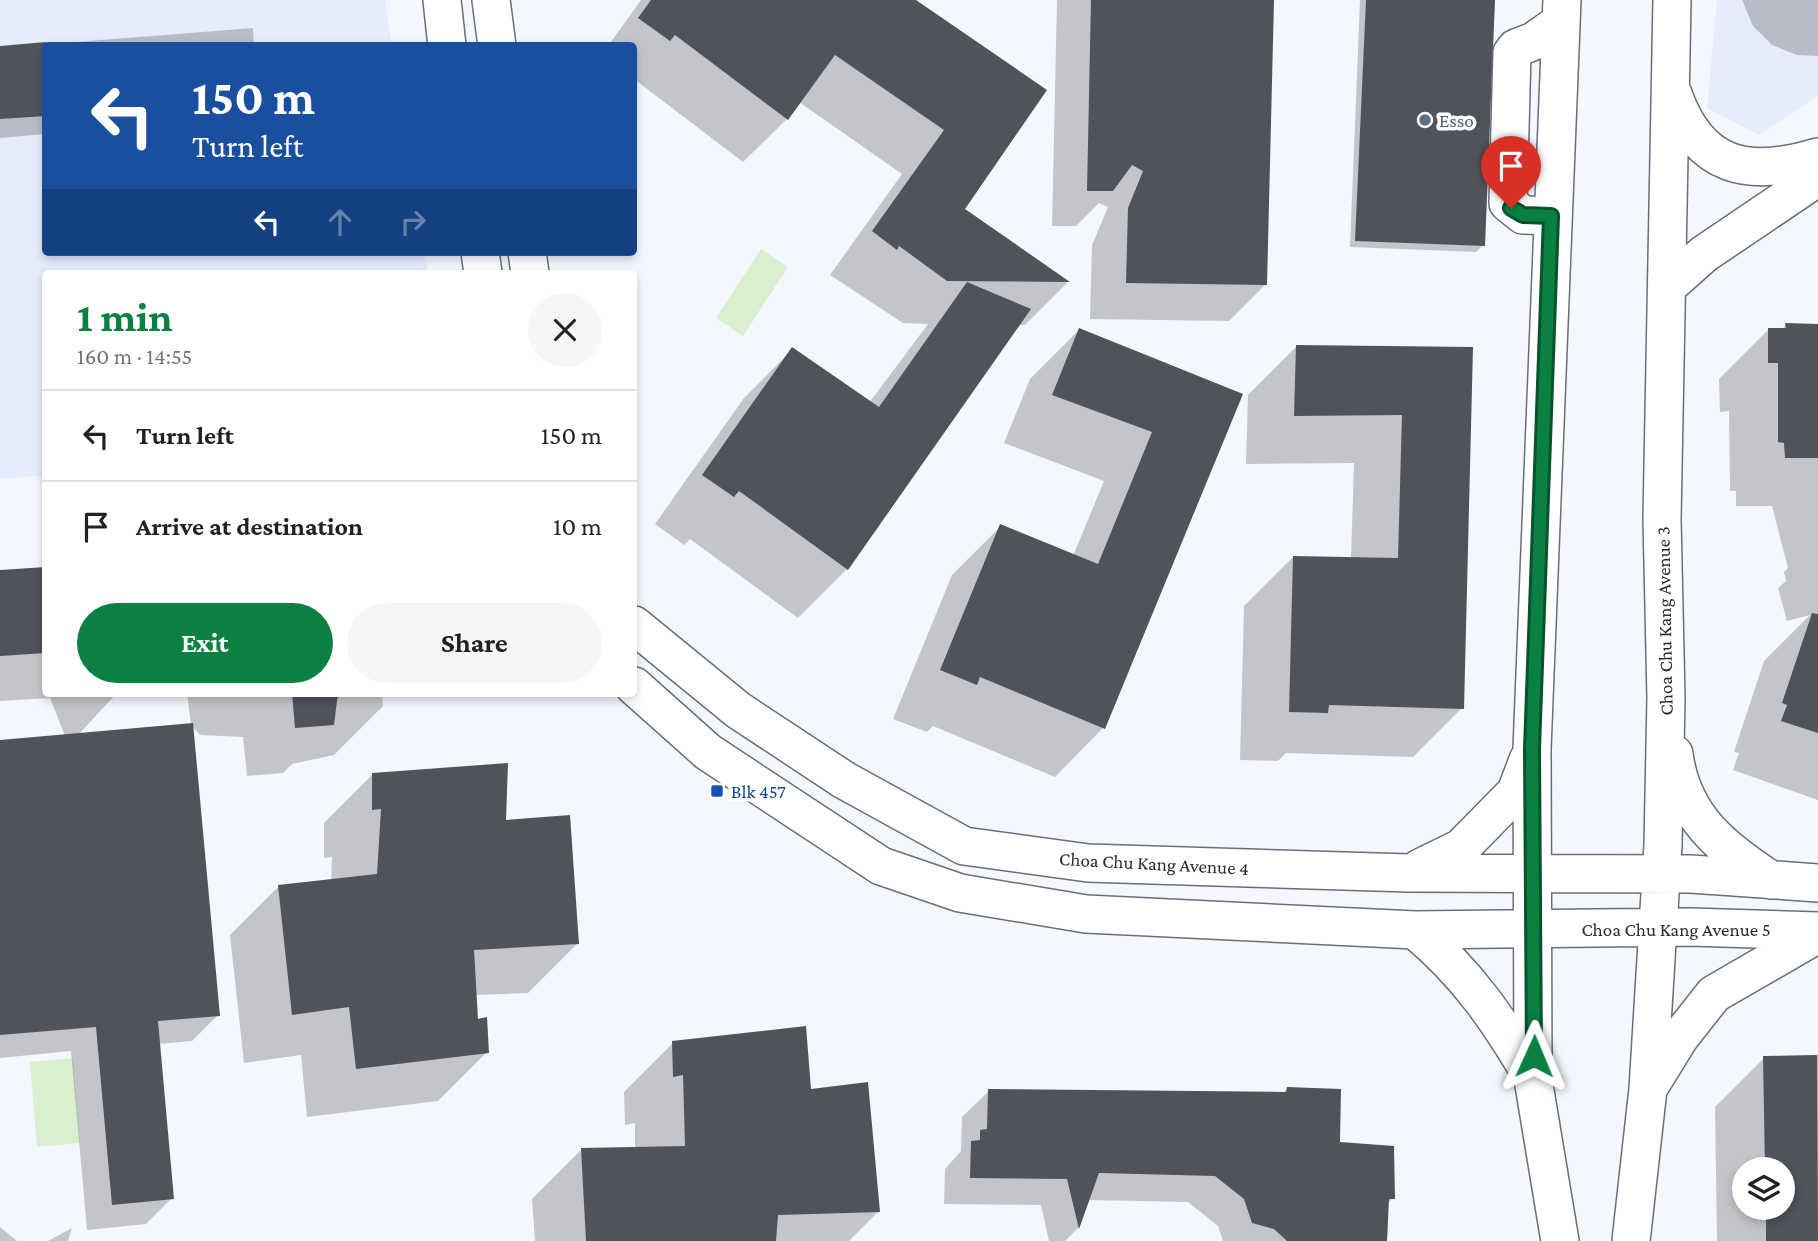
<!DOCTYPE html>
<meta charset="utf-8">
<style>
:root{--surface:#fff;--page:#f6f6f6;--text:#202124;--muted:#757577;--line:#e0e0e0;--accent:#0b8043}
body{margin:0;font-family:"Crimson Pro",serif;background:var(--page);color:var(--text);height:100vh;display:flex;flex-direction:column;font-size:26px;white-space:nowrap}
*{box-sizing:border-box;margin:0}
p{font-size:23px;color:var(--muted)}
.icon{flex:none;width:38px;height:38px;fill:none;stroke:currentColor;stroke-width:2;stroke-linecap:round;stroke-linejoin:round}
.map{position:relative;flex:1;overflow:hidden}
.side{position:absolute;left:42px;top:270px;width:595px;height:427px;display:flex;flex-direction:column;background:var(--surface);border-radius:7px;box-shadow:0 4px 10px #0003}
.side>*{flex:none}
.banner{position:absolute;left:42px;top:42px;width:595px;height:214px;border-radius:7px;box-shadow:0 4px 10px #0003;background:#1a4fa0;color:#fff;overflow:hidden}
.fabs{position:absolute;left:1732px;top:1157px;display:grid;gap:14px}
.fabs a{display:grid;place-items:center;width:63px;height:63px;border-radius:50%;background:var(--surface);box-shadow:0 4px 10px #0003;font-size:35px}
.pin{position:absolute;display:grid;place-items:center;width:60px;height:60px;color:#fff;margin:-72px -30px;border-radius:50% 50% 50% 0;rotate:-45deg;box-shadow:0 0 7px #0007}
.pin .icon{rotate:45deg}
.me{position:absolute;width:77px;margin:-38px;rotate:1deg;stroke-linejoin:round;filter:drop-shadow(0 0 5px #0008)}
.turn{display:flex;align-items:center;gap:24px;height:147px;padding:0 35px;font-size:32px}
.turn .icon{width:91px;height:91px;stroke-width:2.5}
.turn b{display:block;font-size:49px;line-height:60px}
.lanes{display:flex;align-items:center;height:66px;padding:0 35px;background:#0003;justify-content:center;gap:35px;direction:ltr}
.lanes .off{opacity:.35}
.round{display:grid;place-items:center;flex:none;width:74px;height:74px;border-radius:37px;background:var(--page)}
.summary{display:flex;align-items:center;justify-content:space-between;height:119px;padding:0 35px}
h1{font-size:42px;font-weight:700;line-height:52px;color:var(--accent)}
.primary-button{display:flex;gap:14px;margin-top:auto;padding:14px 35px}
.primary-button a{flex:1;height:80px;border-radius:42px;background:var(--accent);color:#fff;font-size:28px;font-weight:700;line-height:80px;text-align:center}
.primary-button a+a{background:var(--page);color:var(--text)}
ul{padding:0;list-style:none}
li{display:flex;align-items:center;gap:21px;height:91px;padding:0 35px;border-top:2px solid var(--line)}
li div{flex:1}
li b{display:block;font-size:26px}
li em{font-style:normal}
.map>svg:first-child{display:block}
.built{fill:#e5ecfb}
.green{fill:#d9efd0}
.shadow{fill:#0003;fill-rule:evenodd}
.building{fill:#4e535c}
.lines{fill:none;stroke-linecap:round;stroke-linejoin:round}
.minor-casing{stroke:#696e77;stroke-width:40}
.minor{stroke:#fff;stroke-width:37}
.route-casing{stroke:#07532c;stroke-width:18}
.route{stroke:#0b8043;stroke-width:12}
.service-dot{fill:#5c6f8a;stroke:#fff;stroke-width:2.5}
.transit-dot{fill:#1a4fb4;stroke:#fff;stroke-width:2.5}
.labels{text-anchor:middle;stroke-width:7;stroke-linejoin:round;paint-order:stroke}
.service-label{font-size:19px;fill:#4e5e75;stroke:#fff;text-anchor:start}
.street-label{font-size:19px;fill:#282a2f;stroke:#fff}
.transit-label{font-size:19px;fill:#164399;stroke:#fff;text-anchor:start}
</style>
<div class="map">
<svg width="1818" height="1241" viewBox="0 0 1818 1241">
<rect width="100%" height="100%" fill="#f4f7fe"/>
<path class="built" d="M0,0H385L392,45L46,46V252H425L428,273H46L45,475L0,479Z
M1717,0H1818V96L1759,135L1707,108Z"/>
<path class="green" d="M761,249L788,267L743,336L716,318Z
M73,1058L80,1143L37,1147L30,1062Z"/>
<path class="shadow" d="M641,0H913L1044,90L962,209L1067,283L1025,325H1017L847,569L798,618L690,539L684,545L655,524L744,398L793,349L869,403L928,324L903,323L830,275L902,174L799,102L787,119L743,162L634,79V46H608Z
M1057,0H1272L1265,285L1229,321L1090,319L1092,245L1108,207L1099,203L1076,226H1052Z
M1360,0H1494L1483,245L1476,252L1350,247Z
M1742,0H1818V56L1797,55L1772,45L1753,26Z
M253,28L254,46H46V134L0,138V48Z
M1786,325H1818V800L1733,770L1739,753L1734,752L1764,661L1810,615L1787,621L1778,588L1786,581L1784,572L1788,568L1772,506H1736V491H1730L1729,411L1720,412L1719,379L1768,330H1781Z
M1079,330L1241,395L1103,728L1055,777L933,726L927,732L893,719L952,575L1001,526L1073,556L1104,481L1004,443L1030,379Z
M1297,346L1471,349L1462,708L1413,757L1286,753L1278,761L1240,760L1244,606L1293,557L1351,559L1354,463L1246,464L1248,395Z
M46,570V693H117L78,735L191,725L187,693H382L383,706L334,755L292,764L283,773L247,776L243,737L200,735L191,725L218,1015L192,1041L158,1044L172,1198L146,1224L87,1230L71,1051L0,1058V742L65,736L50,698L0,701V573Z
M373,774L504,821L577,944L528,993L475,995L476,1021L487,1052L438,1101L307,1117L301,1055L244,1063L230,935L279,886L331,881L332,857L324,858V823Z
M673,1043L809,1091L878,1212L849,1241H535L532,1199L581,1150L635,1148V1123L625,1125L624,1092Z
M1818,1055V1241H1717L1715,1107L1764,1058ZM1745,1169H1783V1208H1745Z
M1287,1089L1393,1198L1387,1204L1385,1241H1223L1218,1226L1188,1202L1088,1200L1078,1228L1065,1241H1049L1041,1205L944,1204L945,1169L961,1151L962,1117L989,1091L1282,1094Z
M0,1227L17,1241H0Z
M72,1228L68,1241H48Z"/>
<path class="building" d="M651,0H916L1047,90L965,209L1070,282L947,281L899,246L897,250L872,231L944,130L835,55L788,120L675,35L670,41L638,18Z
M1091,0H1274L1267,285L1126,283L1128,208L1143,171L1132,165L1113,191H1087Z
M1366,0H1495L1485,246L1355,241Z
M46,42V116L0,119V46Z
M967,282L1031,309L848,570L739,491L734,497L702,475L792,347L879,407Z
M1785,323L1818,324V458H1785L1784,443L1778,442V363H1768V328H1786Z
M1079,328L1243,394L1105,729L980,677L977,685L940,670L1000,524L1098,564L1152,432L1052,395Z
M1296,345L1473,347L1464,709L1329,705L1328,713L1289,712L1293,556L1398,558L1402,415L1294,416Z
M46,567V653L0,656V570Z
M1812,613L1818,614V733L1781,721L1787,705L1782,703Z
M292,693H338L334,725L295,728Z
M193,723L220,1016L158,1021L174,1199L112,1205L96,1027L0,1035V740Z
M508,763L506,820L570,815L579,944L474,950L478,1019L487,1017L489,1053L356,1069L349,1007L292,1015L278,885L377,874L381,809L372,810V773Z
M806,1026L811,1089L868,1082L880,1212L778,1215L776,1241H586L581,1148L685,1146L683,1075L673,1077L672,1041Z
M1817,1055L1818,1241H1766V1208H1783V1169H1765L1763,1056Z
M1287,1087L1341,1089L1340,1142L1394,1146L1395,1199H1389L1387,1241H1287L1274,1229L1252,1223L1244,1199L1215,1176L1099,1173L1079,1229L1067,1179L970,1178L971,1141L980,1140V1130L987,1129L988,1089L1286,1092Z"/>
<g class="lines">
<defs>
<path id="minor" d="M442,0L447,46
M491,0L497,46
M1673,94C1699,169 1749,178 1818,157
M1551,216L1523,215L1508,203L1512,53L1516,48L1534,41L1561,22
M480,252L483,273
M527,252L530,273
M1668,286L1704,254L1818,177
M634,625L738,710L844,780L964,846L1088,863L1409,873L1691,874L1818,883
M634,686L708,752L881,866L960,893L1086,914L1415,930L1690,927L1818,931
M1674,754C1682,817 1722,848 1771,880
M1420,868L1461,848L1516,792L1528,760
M1415,930C1467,973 1499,1020 1533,1078
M1651,1084L1680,1037L1714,994L1818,934
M1560,1241L1533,1079L1532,749L1562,0
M1631,1241L1648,1089L1663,845L1666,698L1662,519L1672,0"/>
</defs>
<use href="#minor" class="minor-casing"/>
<use href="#minor" class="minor"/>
</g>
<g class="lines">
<defs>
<path id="route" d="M1511,208L1523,215L1551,216L1532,749L1534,1056"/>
</defs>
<use href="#route" class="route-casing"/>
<use href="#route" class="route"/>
</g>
<circle class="service-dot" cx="1425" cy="120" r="7"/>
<rect class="transit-dot" x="710" y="784" width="14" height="14" rx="3.5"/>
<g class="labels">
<g class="service-label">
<text x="1439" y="127">Esso</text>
</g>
<g class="street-label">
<text transform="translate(1664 621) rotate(-91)" y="7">Choa Chu Kang Avenue 3</text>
<text transform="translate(1154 863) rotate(3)" y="7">Choa Chu Kang Avenue 4</text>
<text x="1676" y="936">Choa Chu Kang Avenue 5</text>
</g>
<g class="transit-label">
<text x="731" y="798">Blk 457</text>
</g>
</g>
</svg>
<div class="fabs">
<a><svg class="icon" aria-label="layers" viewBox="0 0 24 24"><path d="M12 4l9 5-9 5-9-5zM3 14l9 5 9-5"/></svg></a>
</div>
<div class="pin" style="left:1511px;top:208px;background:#d93025"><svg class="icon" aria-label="arrive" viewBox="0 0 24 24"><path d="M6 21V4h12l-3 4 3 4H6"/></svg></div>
<svg class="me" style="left:1534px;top:1056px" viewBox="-20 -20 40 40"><path d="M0-17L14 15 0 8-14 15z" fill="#0b8043" stroke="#fff" stroke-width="4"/></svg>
<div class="banner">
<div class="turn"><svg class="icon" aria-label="left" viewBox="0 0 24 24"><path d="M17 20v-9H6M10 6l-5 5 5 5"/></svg><div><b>150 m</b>Turn left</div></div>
<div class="lanes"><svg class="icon" aria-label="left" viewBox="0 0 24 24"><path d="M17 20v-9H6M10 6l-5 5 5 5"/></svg><svg class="icon off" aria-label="ahead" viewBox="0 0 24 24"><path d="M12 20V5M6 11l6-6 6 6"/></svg><svg class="icon off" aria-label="right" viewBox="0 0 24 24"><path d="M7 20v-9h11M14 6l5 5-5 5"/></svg></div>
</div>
<section class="side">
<div class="summary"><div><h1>1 min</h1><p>160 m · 14:55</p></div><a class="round"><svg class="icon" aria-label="close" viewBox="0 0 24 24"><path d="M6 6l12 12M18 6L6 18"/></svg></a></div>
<ul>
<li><svg class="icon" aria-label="left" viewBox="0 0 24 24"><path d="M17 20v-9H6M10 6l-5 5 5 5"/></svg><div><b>Turn left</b></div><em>150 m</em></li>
<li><svg class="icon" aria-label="arrive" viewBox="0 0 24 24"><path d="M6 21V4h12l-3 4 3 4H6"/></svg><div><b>Arrive at destination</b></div><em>10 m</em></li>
</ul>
<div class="primary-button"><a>Exit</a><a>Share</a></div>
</section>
</div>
